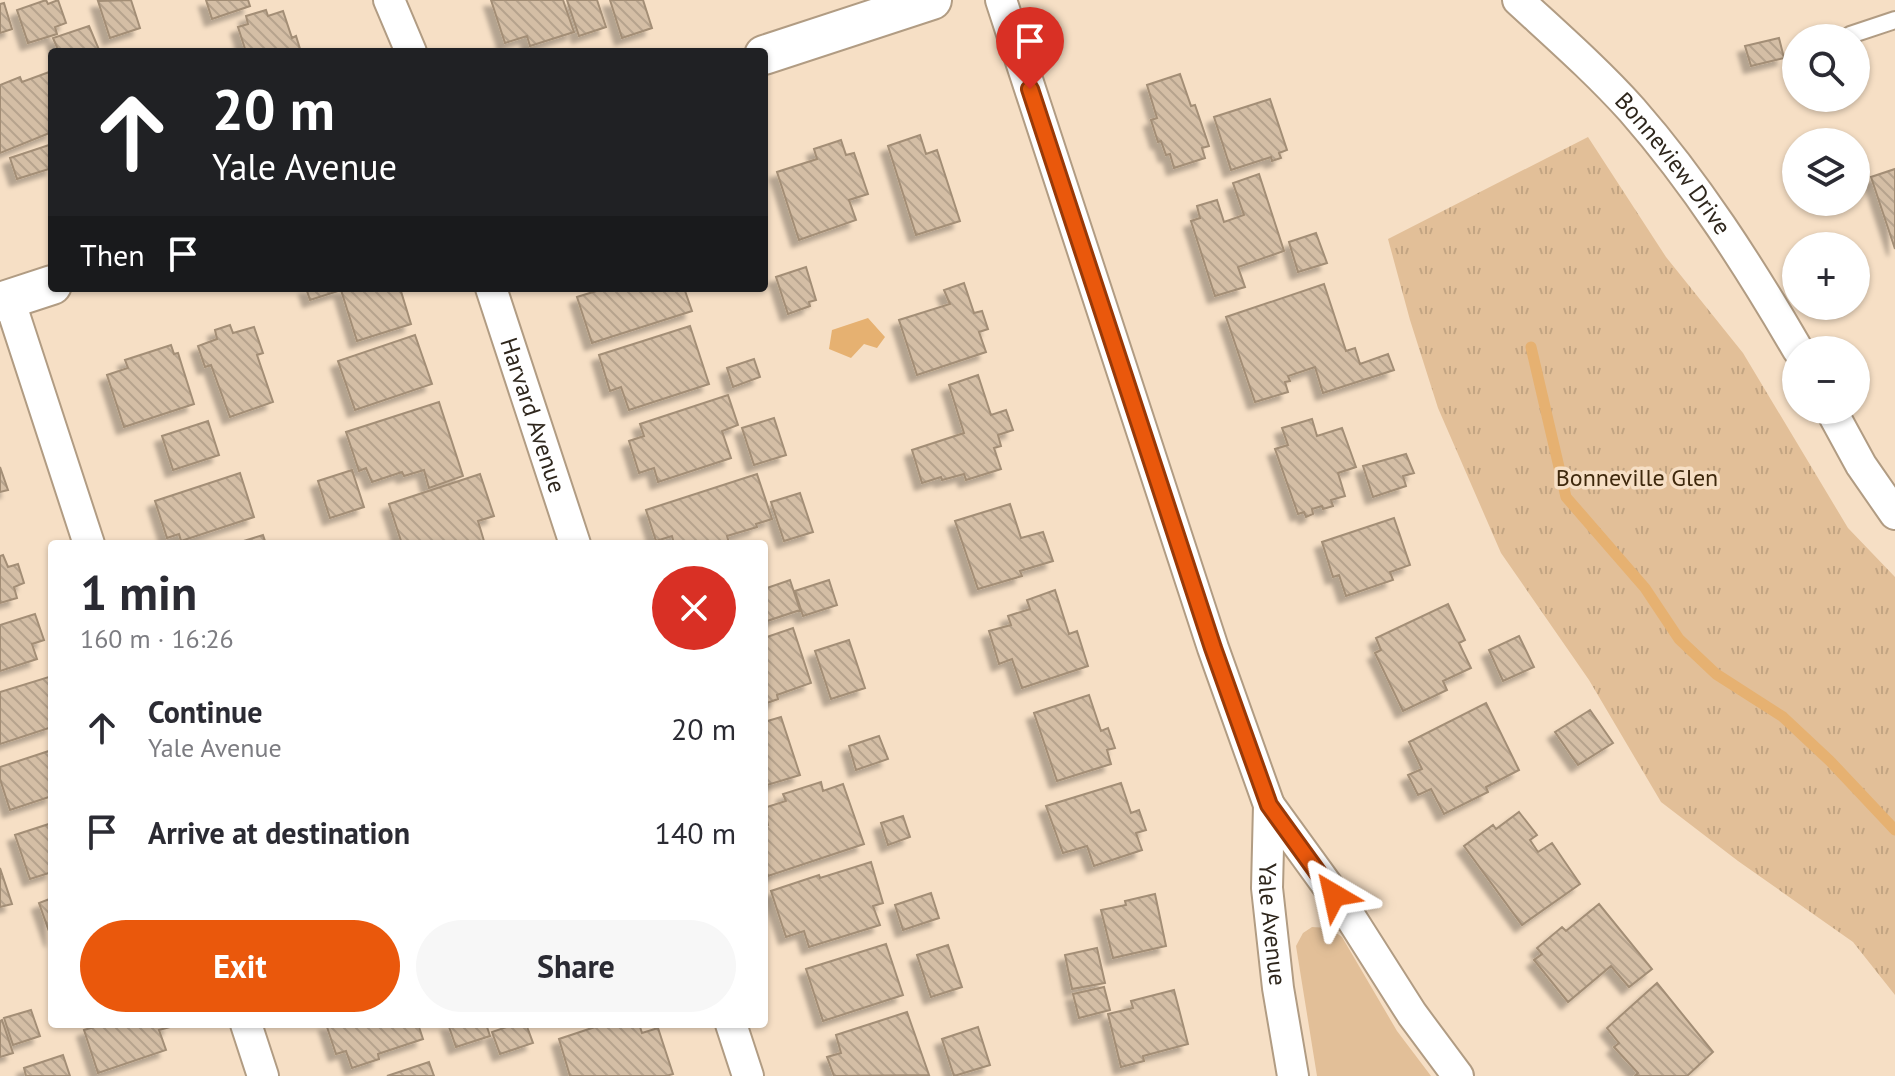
<!DOCTYPE html>
<meta charset="utf-8">
<style>
:root{--surface:#fff;--page:#f7f7f7;--text:#2b2b33;--muted:#7c7c81;--accent:#ea580c}
body{margin:0;font-family:"PT Sans",sans-serif;background:var(--page);color:var(--text);height:100vh;display:flex;flex-direction:column;font-size:30px;white-space:nowrap}
*{box-sizing:border-box;margin:0}
p{font-size:26px;color:var(--muted)}
.icon{flex:none;width:44px;height:44px;fill:none;stroke:currentColor;stroke-width:2;stroke-linecap:round;stroke-linejoin:round}
.map{position:relative;flex:1;overflow:hidden}
.panel{position:absolute;left:48px;top:540px;width:720px;height:488px;display:flex;flex-direction:column;background:var(--surface);border-radius:8px;box-shadow:0 2px 6px #0004}
.panel>*{flex:none}
.banner{position:absolute;left:48px;top:48px;width:720px;height:244px;border-radius:8px;box-shadow:0 2px 6px #0004;background:#202124;color:#fff;overflow:hidden}
.tools{position:absolute;left:1782px;top:24px;display:grid;gap:16px}
.tools a{display:grid;place-items:center;width:88px;height:88px;border-radius:50%;background:var(--surface);box-shadow:0 2px 6px #0004;font-size:40px}
.pin{position:absolute;display:grid;place-items:center;width:68px;height:68px;color:#fff;margin:-82px -34px;border-radius:50% 50% 50% 0;rotate:-45deg;box-shadow:0 0 8px #0007}
.pin .icon{rotate:45deg}
.me{position:absolute;width:88px;margin:-44px;rotate:324deg;stroke-linejoin:round;filter:drop-shadow(0 0 6px #0008)}
.turn{display:flex;align-items:center;gap:28px;height:168px;padding:0 32px;font-size:36px}
.turn .icon{width:104px;height:104px;stroke-width:2.5}
.turn b{display:block;font-size:56px;line-height:68px}
.then{display:flex;align-items:center;height:76px;padding:0 32px;background:#0003;gap:16px;font-size:30px}
.round{display:grid;place-items:center;flex:none;width:84px;height:84px;border-radius:42px;background:var(--page)}
.headline{display:flex;align-items:center;justify-content:space-between;height:136px;padding:0 32px}
h1{font-size:48px;font-weight:700;line-height:60px}
.button{display:flex;gap:16px;margin-top:auto;padding:16px 32px}
.button a{flex:1;height:92px;border-radius:48px;background:var(--accent);color:#fff;font-size:32px;font-weight:700;line-height:92px;text-align:center}
.button a+a{background:var(--page);color:var(--text)}
ul{padding:0;list-style:none}
li{display:flex;align-items:center;gap:24px;height:104px;padding:0 32px}
li div{flex:1}
li b{display:block;font-size:30px}
li em{font-style:normal}
.map>svg:first-child{display:block}
.grass{fill:#e2bf98}
.park{fill:url(#park-tufts)}
.water{fill:#e6b171}
.lines{fill:none;stroke-linecap:round;stroke-linejoin:round}
.stream{stroke:#e6b171;stroke-width:11}
.building{fill:url(#building-back-hatch);stroke:#a38e76;stroke-width:2;filter:url(#shadow)}
.service-casing{stroke:#b19c83;stroke-width:20}
.minor-casing{stroke:#b19c83;stroke-width:34}
.tertiary-casing{stroke:#b19c83;stroke-width:42}
.service{stroke:#fff;stroke-width:16}
.minor{stroke:#fff;stroke-width:30}
.tertiary{stroke:#fff;stroke-width:38}
.route-casing{stroke:#983908;stroke-width:20}
.route{stroke:#ea580c;stroke-width:14}
.labels{text-anchor:middle;stroke-width:7;stroke-linejoin:round;paint-order:stroke}
.street-label{font-size:24px;fill:#2e261c;stroke:#f6dfc5}
.park-label{font-size:24px;fill:#3e280c;stroke:#f6dfc5}
</style>
<div class="map">
<svg width="1895" height="1076" viewBox="0 0 1895 1076">
<defs>
<pattern id="park-tufts" width="24" height="20" patternUnits="userSpaceOnUse" patternTransform="scale(2)"><rect width="24" height="20" fill="#e2bf98"/><path d="M3 7l-1-3M5 7V3M7 7l1-3M15 17l-1-3M17 17v-4M19 17l1-3" fill="none" stroke="#c2a482"/></pattern>
<pattern id="building-back-hatch" width="6" height="6" patternUnits="userSpaceOnUse" patternTransform="scale(2)"><rect width="6" height="6" fill="#d4bea5"/><path d="M-1 5l2 2M0 0l6 6M5-1l2 2" fill="none" stroke="#b6a38d"/></pattern>
<filter id="shadow"><feDropShadow dx="-7" dy="7" stdDeviation="2" flood-color="#0004"/></filter>
</defs>
<rect width="100%" height="100%" fill="#f6dfc5"/>
<path class="grass" d="M1312,927L1329,928L1342,937L1397,1031L1431,1076H1317L1296,946L1303,933Z"/>
<path class="park" d="M1588,137L1666,257L1743,353L1848,528L1895,577V995L1853,942L1738,861L1661,802L1589,680L1501,553L1438,408L1410,320L1388,239Z"/>
<path class="water" d="M868,318L885,337L877,348L864,344L851,358L829,349L832,330Z"/>
<g class="lines">
<path class="stream" d="M1531,347L1566,497L1645,588L1679,639L1716,674L1783,717L1830,761L1895,830"/>
</g>
<path class="building" d="M46,0L48,4L58,0L66,23L55,27L57,34L28,43L17,10Z
M131,0L140,28L110,38L98,1Z
M206,0H248L250,6L212,19Z
M491,0H563L574,32L530,46L527,36L505,43Z
M567,0H597L606,27L579,36Z
M610,0H643L652,28L622,38Z
M4,3L12,29L0,33V4Z
M266,10L268,16L283,11L292,38L296,36L301,52H246L238,27L248,24L246,16Z
M89,26L100,52H59L53,38Z
M1779,38L1784,58L1751,66L1745,46Z
M52,71V132L0,153V85L20,77L22,82Z
M1180,74L1191,106L1195,105L1209,146L1202,148L1205,158L1174,168L1170,154L1166,155L1161,141L1158,142L1151,120L1157,118L1147,85Z
M1270,99L1287,150L1279,153L1281,158L1272,161L1271,157L1231,170L1214,117Z
M920,135L926,154L937,150L960,221L916,235L888,146Z
M841,140L846,155L854,153L868,194L849,200L856,220L799,240L777,172L817,159L814,149Z
M49,145L52,153V168L17,179L10,158Z
M1895,169V249L1871,177Z
M1259,174L1284,251L1238,267L1245,287L1215,296L1191,221L1200,218L1197,206L1217,200L1224,222L1244,215L1233,183Z
M1316,233L1327,263L1298,272L1289,242Z
M806,267L816,300L809,302L810,306L788,314L776,277Z
M964,283L974,313L982,311L988,329L979,332L986,352L917,375L899,320L950,304L944,290Z
M1324,284L1346,351L1355,348L1360,364L1388,354L1394,370L1323,393L1315,367L1288,376L1290,381L1285,382L1288,392L1255,402L1226,317Z
M306,288H400L411,324L357,341L341,290L310,300Z
M606,288H684L692,311L592,343L577,297Z
M230,325L233,333L254,327L263,353L257,355L273,402L230,417L211,365L205,367L198,346L217,339L215,330Z
M690,326L709,384L629,410L621,387L610,391L599,355Z
M415,335L432,384L355,410L338,361Z
M171,345L174,354L178,353L194,404L124,427L107,375L128,368L125,360Z
M754,359L760,377L733,387L727,368Z
M978,375L991,415L1006,410L1013,430L998,435L1001,446L994,448L1001,469L966,480L964,474L942,480L941,477L922,483L912,450L964,433L949,385Z
M728,395L738,425L722,431L731,458L658,482L654,468L639,473L629,441L644,436L640,424Z
M439,402L463,476L429,488L424,470L404,476L402,472L372,482L366,468L359,471L346,432Z
M774,418L786,455L754,465L742,428Z
M1312,419L1317,436L1342,428L1356,467L1338,473L1345,496L1331,500L1333,506L1323,509L1322,506L1312,509L1313,514L1306,517L1304,512L1298,514L1275,449L1288,445L1282,428Z
M208,421L219,455L173,470L162,436Z
M1406,454L1414,473L1403,476L1406,486L1373,497L1363,466Z
M0,467L8,490L0,492Z
M352,470L364,507L330,518L318,481Z
M240,473L254,517L181,541L179,534L167,538L155,501Z
M480,474L494,516L478,521L484,541L474,544H402L389,504Z
M757,474L772,519L756,524L757,527L727,536L729,543L727,544H674L672,536L656,541L646,510Z
M800,493L813,532L784,541L771,502Z
M1010,504L1021,538L1043,532L1053,561L1020,571L1022,576L978,589L955,521Z
M1394,518L1410,565L1390,572L1393,580L1346,596L1339,575L1333,577L1322,542Z
M263,535L266,544H234Z
M3,555L8,567L18,564L24,583L14,587L17,598L0,603V556Z
M790,580L800,610L764,622V589Z
M829,580L837,605L803,616L795,591Z
M1055,590L1069,634L1077,631L1088,666L1022,688L1012,659L999,664L989,631L1011,625L1008,616L1030,609L1027,600Z
M1448,604L1465,640L1459,643L1471,668L1443,681L1447,690L1403,711L1375,653L1381,650L1376,638Z
M35,614L44,640L32,644L37,659L0,671V625Z
M793,628L811,683L777,695L778,699L764,704V638Z
M1519,636L1534,667L1503,681L1489,650Z
M849,640L865,688L831,699L815,651Z
M52,676V727L0,744V692Z
M1089,695L1101,731L1108,728L1115,748L1107,750L1111,764L1057,781L1034,713Z
M1486,703L1519,770L1486,787L1488,792L1444,814L1431,789L1418,795L1408,775L1422,769L1409,742Z
M1590,710L1613,743L1578,765L1555,732Z
M781,717L800,775L764,786V722Z
M879,736L888,759L856,770L849,746Z
M52,750V796L10,810L0,779V767Z
M821,782L823,791L843,784L864,844L768,876L764,864V826L768,825L764,808L786,801L783,794Z
M1121,783L1131,813L1139,810L1146,830L1136,833L1142,850L1094,866L1087,846L1063,853L1046,806Z
M1519,812L1537,835L1530,840L1538,852L1552,843L1580,884L1522,925L1464,846L1493,825L1496,829Z
M903,816L910,837L888,845L881,823Z
M52,823V872L30,879L15,835Z
M871,862L883,903L873,906L880,925L809,947L804,931L786,937L771,891L819,875L820,878Z
M0,868L12,904L0,907Z
M931,893L939,918L903,930L895,905Z
M1155,894L1166,946L1113,958L1101,910L1126,905L1125,901Z
M52,898V940L39,903Z
M1599,904L1652,969L1629,987L1611,966L1568,1002L1534,960L1542,954L1537,948L1562,927L1566,931Z
M886,944L903,995L823,1021L806,969Z
M948,945L962,987L931,997L917,955Z
M1097,948L1105,983L1072,989L1065,955Z
M1657,983L1713,1052L1687,1076H1635L1638,1073L1614,1047L1619,1043L1607,1028Z
M1104,987L1110,1010L1079,1018L1073,994Z
M1174,990L1188,1044L1143,1056L1144,1061L1121,1067L1108,1014L1133,1008L1131,1001Z
M31,1010L40,1036L13,1045L4,1018Z
M907,1012L929,1075L834,1076L827,1057L841,1053L836,1035Z
M2,1020L13,1053L0,1057V1021Z
M104,1024H169L170,1027L159,1030L166,1050L98,1073L84,1030Z
M326,1024H418L423,1039L378,1054L379,1059L352,1068L346,1051L336,1054Z
M448,1024H486L490,1036L456,1047Z
M515,1024H526L533,1043L500,1054L492,1032Z
M604,1024H639L642,1033L658,1028L673,1074L666,1076H570L559,1039Z
M978,1027L990,1065L954,1076L942,1039Z
M63,1055L70,1076H26L24,1068Z
M429,1062L434,1076H387Z"/>
<g class="lines">
<defs>
<path id="service" d="M1850,35L1895,20"/>
<g id="minor">
<path d="M389,0L411,52"/>
<path id="s1" d="M1001,0L1213,648L1269,805L1267,888L1278,988L1293,1076"/>
<path id="s2" d="M1518,0C1557,36 1597,71 1632,110C1696,183 1749,266 1798,350"/>
<path id="s3" d="M491,288L575,544"/>
<path d="M9,299L89,544"/>
<path d="M1831,410L1861,465L1895,514"/>
<path d="M1269,805L1351,918L1412,1014L1458,1076"/>
<path d="M246,1024L263,1076"/>
<path d="M731,1024L748,1076"/>
</g>
<path id="tertiary" d="M764,55L932,0
M0,302L52,285"/>
</defs>
<use href="#service" class="service-casing"/>
<use href="#minor" class="minor-casing"/>
<use href="#tertiary" class="tertiary-casing"/>
<use href="#service" class="service"/>
<use href="#minor" class="minor"/>
<use href="#tertiary" class="tertiary"/>
</g>
<g class="lines">
<defs>
<path id="route" d="M1030,89L1213,648L1269,805L1334,895"/>
</defs>
<use href="#route" class="route-casing"/>
<use href="#route" class="route"/>
</g>
<g class="labels">
<g class="street-label">
<text dy="8" stroke="none"><textPath href="#s2" startOffset="226">Bonneview Drive</textPath></text>
<text dy="8" stroke="none"><textPath href="#s3" startOffset="134">Harvard Avenue</textPath></text>
<text dy="8" stroke="none"><textPath href="#s1" startOffset="968">Yale Avenue</textPath></text>
</g>
<g class="park-label">
<text x="1637" y="486">Bonneville Glen</text>
</g>
</g>
</svg>
<div class="tools">
<a><svg class="icon" aria-label="search" viewBox="0 0 24 24"><circle cx="10" cy="10" r="6"/><path d="M15 15l6 6"/></svg></a>
<a><svg class="icon" aria-label="layers" viewBox="0 0 24 24"><path d="M12 4l9 5-9 5-9-5zM3 14l9 5 9-5"/></svg></a>
<a>+</a>
<a>−</a>
</div>
<div class="pin" style="left:1030px;top:89px;background:#d93025"><svg class="icon" aria-label="arrive" viewBox="0 0 24 24"><path d="M6 21V4h12l-3 4 3 4H6"/></svg></div>
<svg class="me" style="left:1334px;top:895px" viewBox="-20 -20 40 40"><path d="M0-17L14 15 0 8-14 15z" fill="#ea580c" stroke="#fff" stroke-width="4"/></svg>
<div class="banner">
<div class="turn"><svg class="icon" aria-label="ahead" viewBox="0 0 24 24"><path d="M12 20V5M6 11l6-6 6 6"/></svg><div><b>20 m</b>Yale Avenue</div></div>
<div class="then">Then<svg class="icon" aria-label="arrive" viewBox="0 0 24 24"><path d="M6 21V4h12l-3 4 3 4H6"/></svg></div>
</div>
<section class="panel">
<div class="headline"><div><h1>1 min</h1><p>160 m · 16:26</p></div><a class="round" style="background:#d93025;color:#fff"><svg class="icon" aria-label="close" viewBox="0 0 24 24"><path d="M6 6l12 12M18 6L6 18"/></svg></a></div>
<ul>
<li><svg class="icon" aria-label="ahead" viewBox="0 0 24 24"><path d="M12 20V5M6 11l6-6 6 6"/></svg><div><b>Continue</b><p>Yale Avenue</p></div><em>20 m</em></li>
<li><svg class="icon" aria-label="arrive" viewBox="0 0 24 24"><path d="M6 21V4h12l-3 4 3 4H6"/></svg><div><b>Arrive at destination</b></div><em>140 m</em></li>
</ul>
<div class="button"><a>Exit</a><a>Share</a></div>
</section>
</div>
